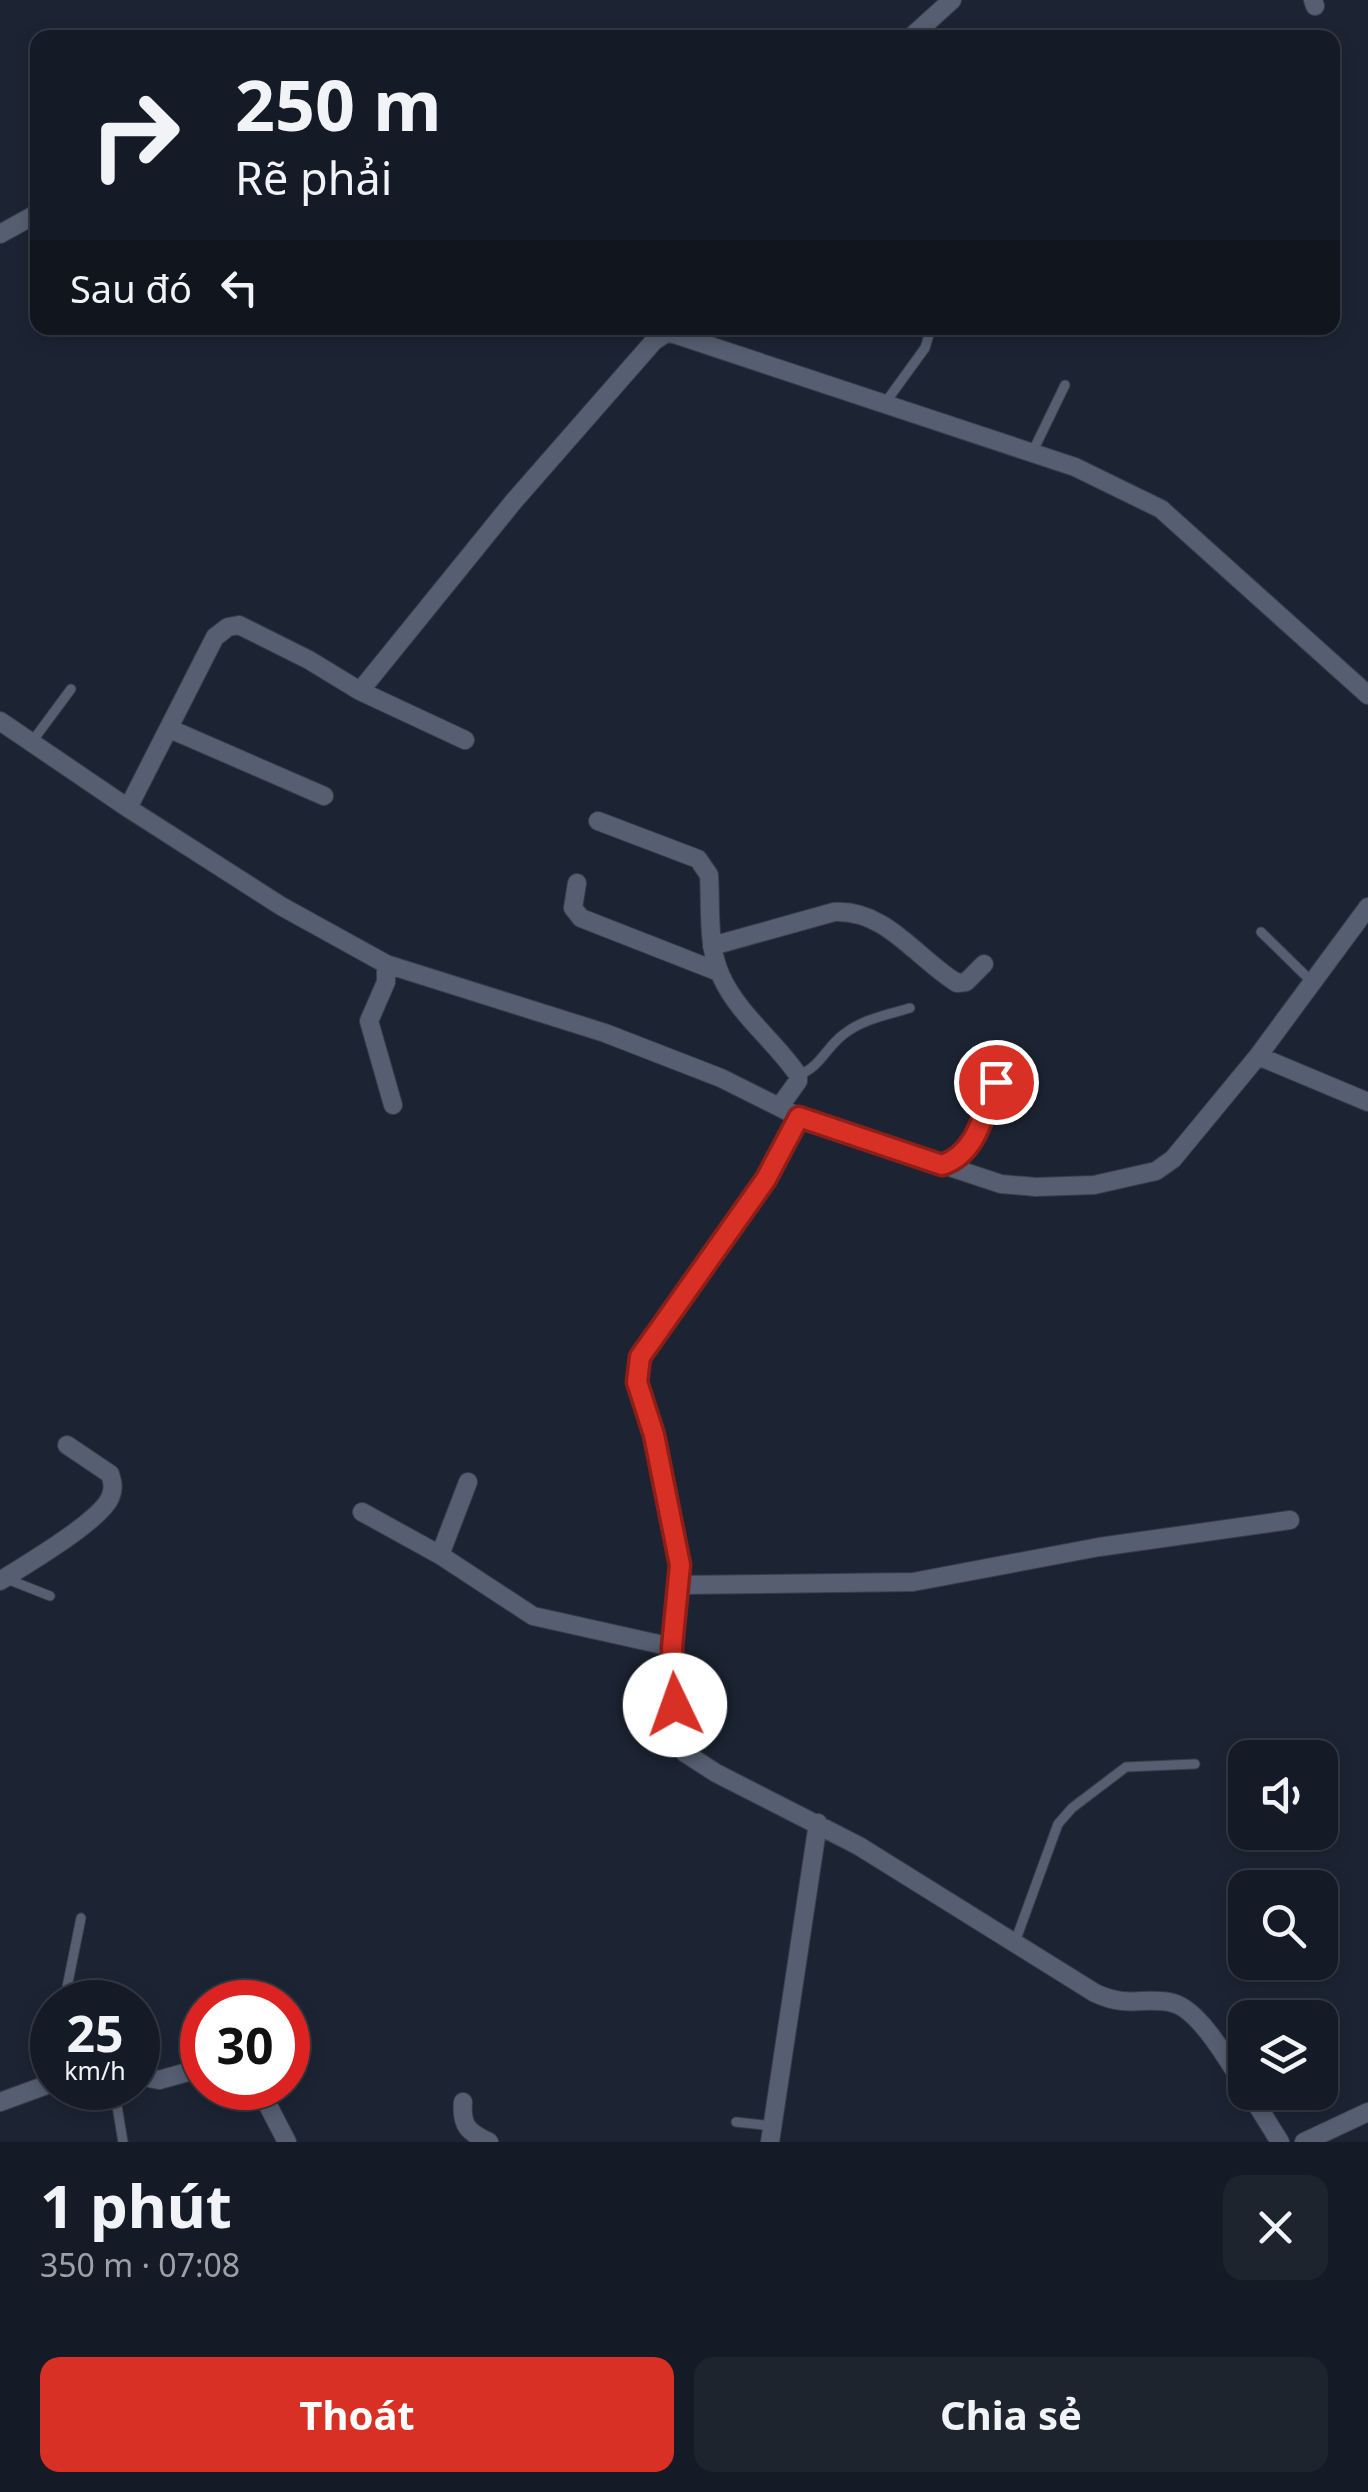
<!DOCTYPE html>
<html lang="vi">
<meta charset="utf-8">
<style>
:root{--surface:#151b26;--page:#1e242e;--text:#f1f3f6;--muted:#9da1a7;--line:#343943;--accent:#d93025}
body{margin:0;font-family:"Noto Sans",sans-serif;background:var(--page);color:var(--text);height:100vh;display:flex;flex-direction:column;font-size:38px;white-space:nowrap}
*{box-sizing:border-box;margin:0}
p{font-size:32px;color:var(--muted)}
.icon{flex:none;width:55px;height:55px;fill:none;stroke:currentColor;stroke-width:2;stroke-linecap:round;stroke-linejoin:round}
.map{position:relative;height:2142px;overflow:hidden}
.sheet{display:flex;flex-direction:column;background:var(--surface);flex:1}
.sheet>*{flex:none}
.top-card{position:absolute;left:30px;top:30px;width:1310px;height:305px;border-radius:20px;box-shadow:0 5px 15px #0003,0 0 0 2px var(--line);background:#151b26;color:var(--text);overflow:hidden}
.tools{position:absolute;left:1228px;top:1740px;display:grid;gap:20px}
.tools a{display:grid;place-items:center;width:110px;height:110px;border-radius:20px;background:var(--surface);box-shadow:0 5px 15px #0003,0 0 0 2px var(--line);font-size:50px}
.speed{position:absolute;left:30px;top:1980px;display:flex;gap:20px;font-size:50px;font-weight:700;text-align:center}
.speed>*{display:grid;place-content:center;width:130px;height:130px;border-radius:50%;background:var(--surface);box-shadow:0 5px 15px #0003,0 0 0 2px var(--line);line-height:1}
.speed small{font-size:25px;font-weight:400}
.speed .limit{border:15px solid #d22;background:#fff;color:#111}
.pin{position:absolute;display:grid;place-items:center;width:85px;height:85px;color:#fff;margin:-42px;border:5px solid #fff;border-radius:50%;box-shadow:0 2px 10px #0007}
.me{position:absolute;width:110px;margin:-55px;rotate:357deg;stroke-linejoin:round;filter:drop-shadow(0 0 8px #0008)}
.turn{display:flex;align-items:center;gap:35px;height:210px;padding:0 40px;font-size:45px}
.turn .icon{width:130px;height:130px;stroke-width:2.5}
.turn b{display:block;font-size:70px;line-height:85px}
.then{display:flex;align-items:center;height:95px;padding:0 40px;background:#0003;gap:20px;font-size:38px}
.round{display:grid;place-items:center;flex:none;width:105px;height:105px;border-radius:20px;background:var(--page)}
.summary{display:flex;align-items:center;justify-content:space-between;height:170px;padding:0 40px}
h1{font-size:60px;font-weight:700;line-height:75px}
.cta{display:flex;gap:20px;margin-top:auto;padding:20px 40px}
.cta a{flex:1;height:115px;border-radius:20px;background:var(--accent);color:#fff;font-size:40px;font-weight:700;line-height:115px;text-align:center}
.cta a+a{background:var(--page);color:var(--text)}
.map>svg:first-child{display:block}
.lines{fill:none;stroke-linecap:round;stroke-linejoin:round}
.service-casing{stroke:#393e4b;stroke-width:11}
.minor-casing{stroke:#393e4b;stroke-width:20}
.service{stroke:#565f71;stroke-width:9}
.minor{stroke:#565f71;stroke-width:18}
.route-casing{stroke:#8d1f18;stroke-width:25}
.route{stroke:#d93025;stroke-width:18}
</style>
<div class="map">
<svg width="1368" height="2142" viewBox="0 0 1368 2142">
<rect width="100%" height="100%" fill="#1c2433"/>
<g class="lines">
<defs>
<path id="service" d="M885,403L925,348L931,328
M1032,453L1065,385
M31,743L71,689
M1261,932L1311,981
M798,1075C820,1068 826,1047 844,1034C863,1019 887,1015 910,1008
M944,1164C977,1154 985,1110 996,1082
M7,1579L50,1596
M1015,1942L1058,1824L1072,1808L1126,1767L1195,1764
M64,2002L81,1918
M288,2070L297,2071
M114,2088L123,2142
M736,2122L773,2126"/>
<path id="minor" d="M1313,0L1315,6
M910,38L952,0
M0,234L38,213
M360,691L465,740
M0,721L128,808L281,906L386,964L605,1033L721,1078L799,1117L1001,1184L1036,1187L1094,1185L1156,1171L1173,1159L1258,1056L1368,907
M170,729L324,796
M128,808L215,637L228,627L239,625L309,660L360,691L514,501L654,341L668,332L1075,467L1161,509L1368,695
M598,821L698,859L709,875C711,908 707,946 721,976C738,1014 775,1041 798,1075V1081L780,1106
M577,883L573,908L581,918L719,972
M712,946L834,912C886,909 916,958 957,983L966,982L984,964
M386,964V982L369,1021L393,1105
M1258,1056L1368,1102
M799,1117L766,1179L651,1339L640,1357L637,1382L653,1435L679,1565L672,1647L678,1740L685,1753L716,1773L859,1846L1095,1993C1129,2009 1144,1996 1173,2003C1200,2010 1230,2064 1245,2087
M468,1482L440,1555L533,1616L672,1647
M362,1512L440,1555
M0,1581C25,1565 99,1522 110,1498C114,1489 113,1483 110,1474L67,1445
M679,1585L913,1582L1099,1547L1290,1520
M138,2076L159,2080L202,2068
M259,2088L287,2142
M1249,2092L1280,2142
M0,2102L52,2083
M463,2102C461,2126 468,2132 489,2142
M770,2142L818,1823
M1304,2142L1368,2112"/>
</defs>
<use href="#service" class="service-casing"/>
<use href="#minor" class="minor-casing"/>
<use href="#service" class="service"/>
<use href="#minor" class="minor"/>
</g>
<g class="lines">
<defs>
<path id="route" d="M675,1705L672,1647L680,1565L654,1435L637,1382L640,1357L766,1179L799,1117L942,1165C977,1154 984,1112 996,1082"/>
</defs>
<use href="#route" class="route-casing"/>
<use href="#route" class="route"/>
</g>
</svg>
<div class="tools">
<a><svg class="icon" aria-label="sound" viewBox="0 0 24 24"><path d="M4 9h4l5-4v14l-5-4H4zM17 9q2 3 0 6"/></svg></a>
<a><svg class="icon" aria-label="search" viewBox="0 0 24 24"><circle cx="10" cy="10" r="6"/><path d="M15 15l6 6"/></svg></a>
<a><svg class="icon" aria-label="layers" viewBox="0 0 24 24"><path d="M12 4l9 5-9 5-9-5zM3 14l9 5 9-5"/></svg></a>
</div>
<div class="speed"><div>25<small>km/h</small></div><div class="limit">30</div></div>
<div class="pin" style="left:996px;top:1082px;background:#d93025"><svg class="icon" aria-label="arrive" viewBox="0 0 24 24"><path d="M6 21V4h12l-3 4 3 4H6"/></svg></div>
<svg class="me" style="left:675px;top:1705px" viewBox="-20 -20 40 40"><circle r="19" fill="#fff"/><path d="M0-13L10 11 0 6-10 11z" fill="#d93025"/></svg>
<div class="top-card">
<div class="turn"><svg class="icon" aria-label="right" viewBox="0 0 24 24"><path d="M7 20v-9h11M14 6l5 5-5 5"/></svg><div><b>250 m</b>Rẽ phải</div></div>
<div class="then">Sau đó<svg class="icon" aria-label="left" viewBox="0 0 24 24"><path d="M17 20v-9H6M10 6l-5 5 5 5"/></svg></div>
</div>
</div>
<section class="sheet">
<div class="summary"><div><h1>1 phút</h1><p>350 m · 07:08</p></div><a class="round"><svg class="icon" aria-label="close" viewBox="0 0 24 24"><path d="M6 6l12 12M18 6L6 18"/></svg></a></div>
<div class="cta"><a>Thoát</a><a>Chia sẻ</a></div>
</section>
